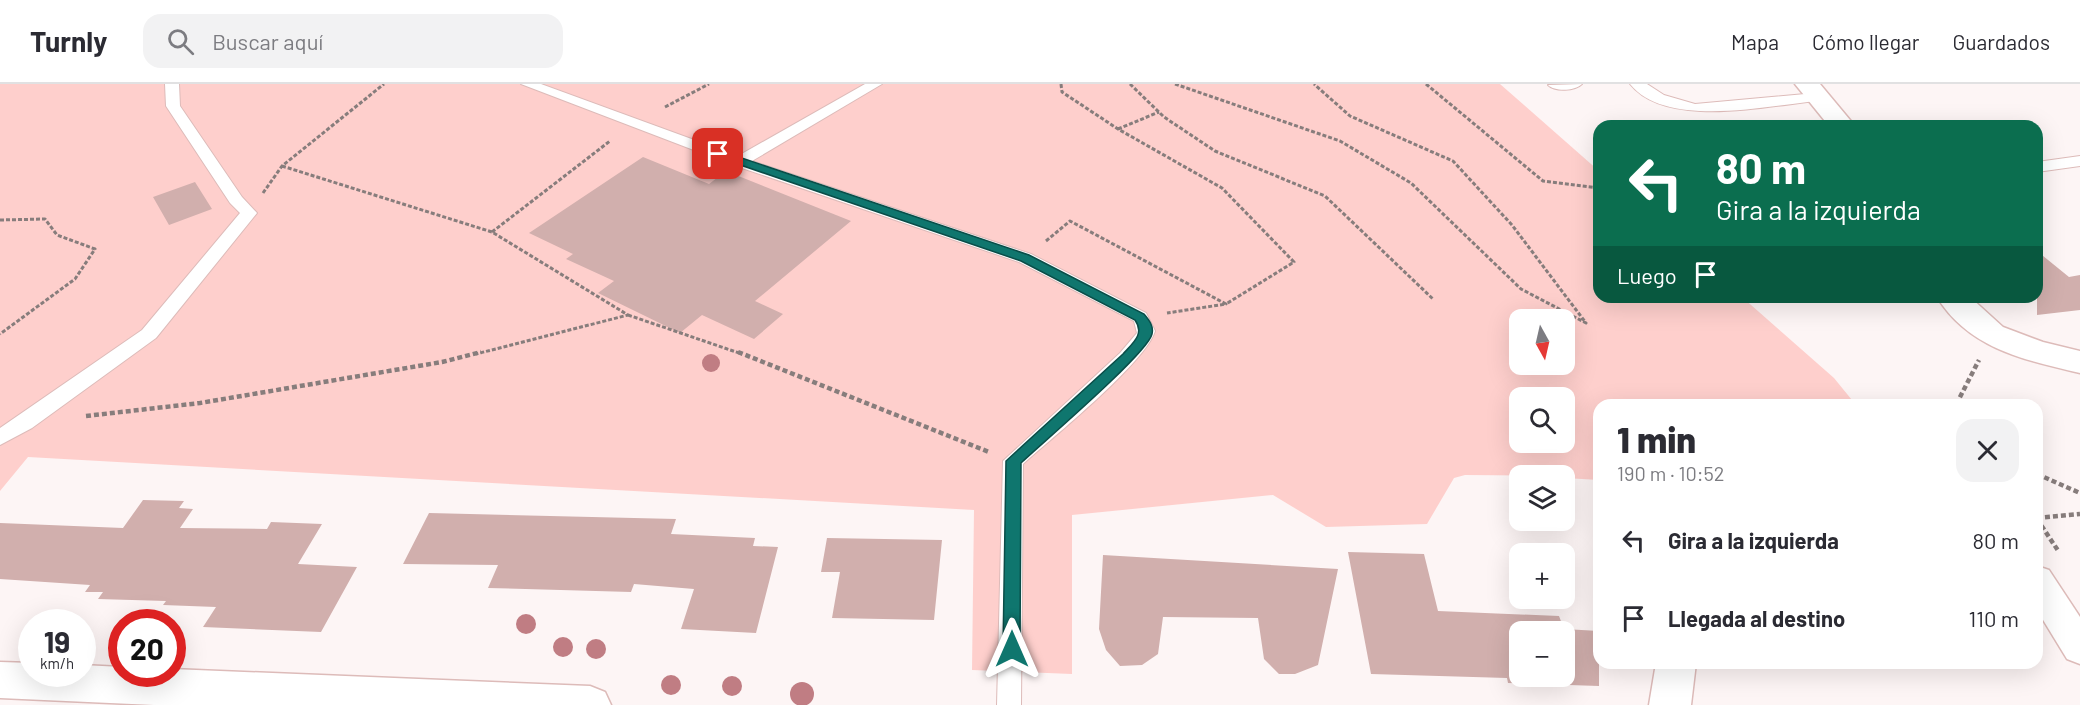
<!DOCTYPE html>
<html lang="es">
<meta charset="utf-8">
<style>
:root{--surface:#fff;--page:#f2f2f3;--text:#2b2b33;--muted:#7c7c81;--line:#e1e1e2}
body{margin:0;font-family:Barlow,sans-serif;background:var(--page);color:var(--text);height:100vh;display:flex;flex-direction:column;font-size:22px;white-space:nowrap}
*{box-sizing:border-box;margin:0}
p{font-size:20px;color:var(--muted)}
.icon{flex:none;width:33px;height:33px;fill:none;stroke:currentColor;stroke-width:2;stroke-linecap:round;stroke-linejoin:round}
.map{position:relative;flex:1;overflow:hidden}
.drawer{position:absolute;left:1593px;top:315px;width:450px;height:270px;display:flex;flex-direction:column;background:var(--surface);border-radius:18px;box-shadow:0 6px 24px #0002}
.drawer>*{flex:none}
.banner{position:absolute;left:1593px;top:36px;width:450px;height:183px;border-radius:18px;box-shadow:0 6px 24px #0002;background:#0b6e4f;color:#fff;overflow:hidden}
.needle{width:39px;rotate:172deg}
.controls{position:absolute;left:1509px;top:225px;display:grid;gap:12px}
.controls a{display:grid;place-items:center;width:66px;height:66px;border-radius:12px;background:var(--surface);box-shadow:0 6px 24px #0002;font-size:30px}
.speed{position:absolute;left:18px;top:525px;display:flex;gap:12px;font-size:30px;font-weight:700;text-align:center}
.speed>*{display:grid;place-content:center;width:78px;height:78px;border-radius:50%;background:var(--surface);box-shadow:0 6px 24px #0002;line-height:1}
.speed small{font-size:15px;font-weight:400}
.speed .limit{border:9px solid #d22;background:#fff;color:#111}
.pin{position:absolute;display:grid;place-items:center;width:51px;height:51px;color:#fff;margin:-26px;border-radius:12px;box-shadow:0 3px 9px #0006}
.me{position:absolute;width:66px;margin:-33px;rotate:0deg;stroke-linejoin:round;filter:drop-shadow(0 0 4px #0008)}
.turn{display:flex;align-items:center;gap:21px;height:126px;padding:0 24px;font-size:27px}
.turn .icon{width:78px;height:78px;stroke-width:2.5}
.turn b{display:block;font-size:42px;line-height:51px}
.then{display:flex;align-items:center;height:57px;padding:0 24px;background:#0003;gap:12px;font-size:22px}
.round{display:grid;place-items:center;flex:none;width:63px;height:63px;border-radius:18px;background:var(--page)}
.overview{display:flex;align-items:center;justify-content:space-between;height:102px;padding:0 24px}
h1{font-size:36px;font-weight:800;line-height:45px}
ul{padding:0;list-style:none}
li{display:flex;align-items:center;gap:18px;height:78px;padding:0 24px}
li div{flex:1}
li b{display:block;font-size:22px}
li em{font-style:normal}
header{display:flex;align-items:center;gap:36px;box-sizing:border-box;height:84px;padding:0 30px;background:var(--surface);border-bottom:2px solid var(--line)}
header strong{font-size:28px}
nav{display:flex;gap:33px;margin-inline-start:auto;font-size:21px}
.search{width:420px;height:54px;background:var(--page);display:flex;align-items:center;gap:15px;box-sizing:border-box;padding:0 21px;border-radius:18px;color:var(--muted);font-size:22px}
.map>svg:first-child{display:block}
.green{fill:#fecfcc;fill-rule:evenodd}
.building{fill:#d1afad;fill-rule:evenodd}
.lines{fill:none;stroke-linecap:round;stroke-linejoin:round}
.service-casing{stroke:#ddbbb9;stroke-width:2}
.pedestrian-casing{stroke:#ddbbb9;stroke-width:3}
.minor-casing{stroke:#ddbbb9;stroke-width:3}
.path-far1{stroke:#877d7c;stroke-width:3;stroke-dasharray:4 2;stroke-linecap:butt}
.path{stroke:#877d7c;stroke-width:4.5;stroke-dasharray:5 3;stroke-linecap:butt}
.service{fill:#fff;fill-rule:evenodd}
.pedestrian{fill:#fff;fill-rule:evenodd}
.minor{fill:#fff;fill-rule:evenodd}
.tree{fill:#c07d83}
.route{fill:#0f766e;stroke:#0a4d48;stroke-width:1.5}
</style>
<header>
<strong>Turnly</strong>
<div class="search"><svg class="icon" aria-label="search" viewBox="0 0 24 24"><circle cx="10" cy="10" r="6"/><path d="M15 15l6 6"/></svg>Buscar aquí</div>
<nav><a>Mapa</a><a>Cómo llegar</a><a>Guardados</a></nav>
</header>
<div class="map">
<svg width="2080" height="621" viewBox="0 0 2080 621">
<rect width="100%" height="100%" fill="#fdf5f5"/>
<path class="green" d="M0,0H1500L1599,87V213H1742L1834,294L1856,321H1599V396L1565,394L1564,392L1465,391L1454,394L1427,440L1326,443L1273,411L1072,431V590L972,586L974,426L28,373L0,407ZM1520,236H1564V280H1520ZM1520,314H1564V358H1520Z"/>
<path class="building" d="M643,73L709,100L726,87L851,137L755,217L783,230L754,255L702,231L680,249L598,209L614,197L566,175L573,170L529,149Z
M195,98L212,125L169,141L153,113Z
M2037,167L2069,193L2080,191V226L2037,231Z
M143,416L184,417L179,424L193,425L180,444L267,445L271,438L322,440L298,480L357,483L321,548L203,543L216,523L163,521L166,517L98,515L103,508H85L90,501L0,495V439L123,444Z
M429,429L676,435L671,450L755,454L753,462L778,463L756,549L681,545L694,505L634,500L631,508L488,504L498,481L403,480Z
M827,454L942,456L934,536L832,534L840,488H821Z
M1348,468L1424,470L1438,527L1559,532L1564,545L1599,547V602L1508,599L1507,594L1371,590ZM1520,548H1564V592H1520Z
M1103,471L1338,485L1318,581L1295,590H1279L1264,575L1258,534L1163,533L1158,570L1142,581L1120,582L1106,566L1099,545Z"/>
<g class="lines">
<defs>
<path id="service" d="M165,0H179L180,22L242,113L257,129L156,254L32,344L0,361V344L142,246L240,129L230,119L166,22Z
M521,0H541L738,72L865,0H882L752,77L1031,170L1146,229L1155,247C1146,278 1052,354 1023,380L1021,621H997L1003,377L1120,269L1137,249L1134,237L1019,178L733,81Z
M1582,0C1575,7 1555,8 1548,1Z
M1630,0H1647L1664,11L1695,20L1816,9L1823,13L1816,17C1766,22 1666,45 1630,0Z
M2080,72V82L2037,88V78Z"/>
<path id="pedestrian" d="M2037,482L2049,486L2080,533V580L2067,575L2037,526Z"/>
<path id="minor" d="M1795,0H1820L1855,42H1829Z
M1937,213H1970L2003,243L2043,258L2080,267V289C2025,276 1969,265 1937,213Z
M0,578L32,579V590H82V581L122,583V590H172V585L590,602L605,608L611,621H154L0,614Z
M1656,579H1696L1691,621H1649Z"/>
</defs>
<use href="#service" class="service-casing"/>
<use href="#pedestrian" class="pedestrian-casing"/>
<use href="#minor" class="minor-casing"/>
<path class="path-far1" d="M1061,0L1062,8L1118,45L1222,104L1294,178L1226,220
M1130,0L1164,33L1215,67L1325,112L1433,215
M1175,0L1340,57L1411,99L1521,205L1586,239L1512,141L1453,77L1350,32L1314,0
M1426,0L1543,97L1599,104
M665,23L709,0
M1118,45L1159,28
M282,82L492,148L628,231L476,270
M263,109L282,82L384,0
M0,136L45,135L57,151L95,165L75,195L0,250
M492,148L610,57
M1046,157L1070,137L1226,220L1167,229
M628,231L742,270"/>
<path class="path" d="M738,268L989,368
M1960,321L1959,315L1979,276
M86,332L200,319L442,278L481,268
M2037,390L2080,409
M2037,434L2080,430
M2037,435L2059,468"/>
<use href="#service" class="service"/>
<use href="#pedestrian" class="pedestrian"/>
<use href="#minor" class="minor"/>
</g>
<g class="tree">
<circle cx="711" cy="279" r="9"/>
<circle cx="526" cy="540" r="10"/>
<circle cx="563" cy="563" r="10"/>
<circle cx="596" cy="565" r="10"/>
<circle cx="671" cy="601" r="10"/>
<circle cx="732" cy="602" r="10"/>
<circle cx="802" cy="610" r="12"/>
</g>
<path class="route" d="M718,66L1029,171L1144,230C1149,236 1154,242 1152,250C1148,269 1041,360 1021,379L1020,565L1018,570L1012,572L1006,570L1003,565L1006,377L1123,270C1133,259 1145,250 1135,236L1021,177L714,72V67Z"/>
</svg>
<div class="controls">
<a><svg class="needle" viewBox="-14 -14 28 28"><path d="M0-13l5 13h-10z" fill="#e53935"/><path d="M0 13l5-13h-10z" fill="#7c7c81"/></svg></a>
<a><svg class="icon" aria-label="search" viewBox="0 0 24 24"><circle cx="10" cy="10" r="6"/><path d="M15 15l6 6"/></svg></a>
<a><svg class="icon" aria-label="layers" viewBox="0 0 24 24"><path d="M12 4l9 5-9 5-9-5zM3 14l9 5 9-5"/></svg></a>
<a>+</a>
<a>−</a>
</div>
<div class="speed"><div>19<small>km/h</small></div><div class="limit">20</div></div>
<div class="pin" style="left:718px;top:70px;background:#d93025"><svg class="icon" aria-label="arrive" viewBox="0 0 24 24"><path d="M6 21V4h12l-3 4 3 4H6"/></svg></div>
<svg class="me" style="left:1012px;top:565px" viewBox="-20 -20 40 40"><path d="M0-17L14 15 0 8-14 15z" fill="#0f766e" stroke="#fff" stroke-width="4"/></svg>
<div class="banner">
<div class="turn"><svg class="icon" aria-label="left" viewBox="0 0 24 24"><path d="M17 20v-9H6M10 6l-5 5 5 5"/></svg><div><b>80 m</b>Gira a la izquierda</div></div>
<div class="then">Luego<svg class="icon" aria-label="arrive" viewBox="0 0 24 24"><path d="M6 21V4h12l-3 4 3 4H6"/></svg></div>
</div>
<section class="drawer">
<div class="overview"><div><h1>1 min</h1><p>190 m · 10:52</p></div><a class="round"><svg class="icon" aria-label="close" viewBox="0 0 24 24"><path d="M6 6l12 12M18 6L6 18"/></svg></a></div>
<ul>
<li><svg class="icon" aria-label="left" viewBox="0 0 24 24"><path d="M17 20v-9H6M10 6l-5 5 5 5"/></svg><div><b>Gira a la izquierda</b></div><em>80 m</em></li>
<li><svg class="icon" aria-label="arrive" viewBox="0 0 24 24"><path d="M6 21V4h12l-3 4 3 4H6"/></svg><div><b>Llegada al destino</b></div><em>110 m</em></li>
</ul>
</section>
</div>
